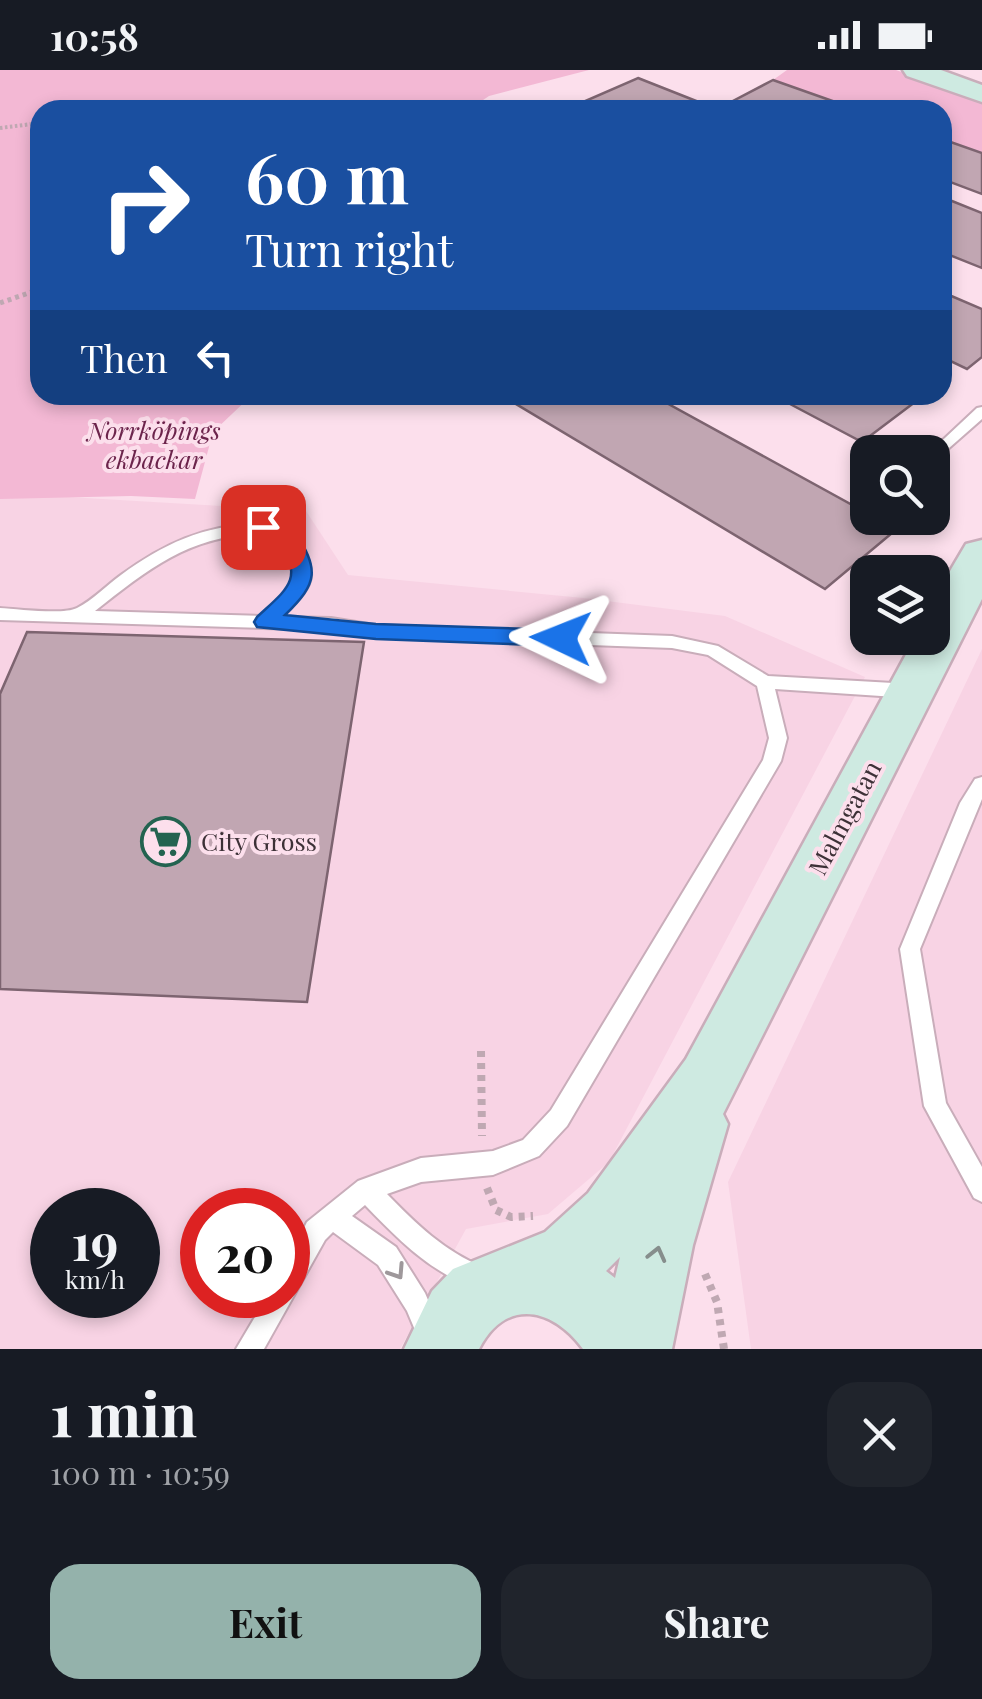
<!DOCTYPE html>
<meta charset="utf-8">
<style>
:root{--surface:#171b24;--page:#20242c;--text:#f1f3f6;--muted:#9ea1a6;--accent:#94b2ab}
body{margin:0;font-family:"Playfair Display",serif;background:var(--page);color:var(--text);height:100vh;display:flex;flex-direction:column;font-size:38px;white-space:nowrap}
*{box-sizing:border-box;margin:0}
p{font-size:32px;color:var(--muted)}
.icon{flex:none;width:55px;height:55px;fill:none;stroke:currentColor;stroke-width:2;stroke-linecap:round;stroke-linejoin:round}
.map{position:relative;height:1279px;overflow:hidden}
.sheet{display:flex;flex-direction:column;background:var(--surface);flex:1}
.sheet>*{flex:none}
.hud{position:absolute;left:30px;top:30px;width:922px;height:305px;border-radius:30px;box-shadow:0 5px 15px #0003;background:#1a4fa0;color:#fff;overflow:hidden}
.fabs{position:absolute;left:850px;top:365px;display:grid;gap:20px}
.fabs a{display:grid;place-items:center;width:100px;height:100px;border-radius:20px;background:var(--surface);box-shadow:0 5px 15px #0003;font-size:50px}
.speed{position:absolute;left:30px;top:1118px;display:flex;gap:20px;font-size:50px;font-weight:700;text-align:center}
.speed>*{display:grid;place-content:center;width:130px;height:130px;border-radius:50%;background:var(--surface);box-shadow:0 5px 15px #0003;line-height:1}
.speed small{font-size:25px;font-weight:400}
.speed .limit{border:15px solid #d22;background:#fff;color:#111}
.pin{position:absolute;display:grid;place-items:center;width:85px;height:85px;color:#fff;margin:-42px;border-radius:20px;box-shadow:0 5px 15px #0006}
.me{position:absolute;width:110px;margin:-55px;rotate:272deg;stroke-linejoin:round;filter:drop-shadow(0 0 8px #0008)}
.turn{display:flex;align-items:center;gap:35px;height:210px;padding:0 50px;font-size:45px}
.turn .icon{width:130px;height:130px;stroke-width:2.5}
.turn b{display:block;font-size:70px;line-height:85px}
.then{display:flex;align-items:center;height:95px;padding:0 50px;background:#0003;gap:20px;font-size:38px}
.round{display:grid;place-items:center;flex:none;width:105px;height:105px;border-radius:30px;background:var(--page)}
.overview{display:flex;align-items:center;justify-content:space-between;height:170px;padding:0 50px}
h1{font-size:60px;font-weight:700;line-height:75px}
.primary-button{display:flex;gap:20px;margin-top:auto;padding:20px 50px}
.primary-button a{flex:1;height:115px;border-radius:30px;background:var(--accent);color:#111;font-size:40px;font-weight:700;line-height:115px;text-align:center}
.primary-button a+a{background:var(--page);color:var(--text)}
.status{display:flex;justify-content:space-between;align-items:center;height:70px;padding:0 50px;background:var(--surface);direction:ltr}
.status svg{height:28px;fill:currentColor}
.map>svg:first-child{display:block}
.built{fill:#f8d3e4;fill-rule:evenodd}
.green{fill:#f3b8d4}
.building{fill:#c1a6b2;stroke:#7d6470;stroke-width:2.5}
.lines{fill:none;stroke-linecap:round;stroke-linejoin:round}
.lane-casing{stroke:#c9adba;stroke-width:4}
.secondary-casing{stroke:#c9adba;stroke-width:5}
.path-far2{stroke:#bfa8b2;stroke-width:4;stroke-dasharray:2.5 2.5;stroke-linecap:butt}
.path-far1{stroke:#bfa8b2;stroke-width:5;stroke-dasharray:4 4;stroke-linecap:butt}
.path{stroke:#bfa8b2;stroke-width:8;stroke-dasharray:6 6;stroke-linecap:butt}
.lane{fill:#fff;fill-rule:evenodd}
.secondary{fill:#ceeae1;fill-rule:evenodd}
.oneway{stroke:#868e8c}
.oneway2{stroke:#9e989b}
.route{fill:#1a73e8;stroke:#114b97;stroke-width:2.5}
.labels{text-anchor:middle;stroke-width:8;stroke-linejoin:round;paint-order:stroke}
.park-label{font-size:25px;font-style:italic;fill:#6c244c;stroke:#fcdfec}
.street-label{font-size:25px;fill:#3d3137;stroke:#fcdfec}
.poi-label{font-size:25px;fill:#3d3137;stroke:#fcdfec;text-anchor:start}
</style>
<div class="status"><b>10:58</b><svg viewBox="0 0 49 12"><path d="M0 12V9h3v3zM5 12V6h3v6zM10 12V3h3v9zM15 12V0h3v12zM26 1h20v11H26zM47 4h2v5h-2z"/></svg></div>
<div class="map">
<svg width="982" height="1279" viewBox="0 0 982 1279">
<rect width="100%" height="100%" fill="#fcdfec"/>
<path class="built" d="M34,425L306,441L348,505L583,528L725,546L865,607L609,1092L548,1144L466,1159L400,1279H0V428ZM52,1140H138V1225H52ZM202,1140H288V1225H202Z
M982,579V1279H751L728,1112Z"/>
<path class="green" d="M0,0H589L489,26L468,40H40V325H252L213,362L195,429L131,426L0,429Z
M787,0H896L982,31V83L943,69L942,40H858L773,10Z"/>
<path class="building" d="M638,8L719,40H602L583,32Z
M773,10L858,40H753L731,32Z
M942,69L982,83V124L942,109Z
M942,127L982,143V198L942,182Z
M942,222L982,239V287L967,299L942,287Z
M501,325H652L856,437L868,428V448H910L825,519Z
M773,325H921L923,326L862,372Z
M27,562L364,572L307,932L0,919V624Z"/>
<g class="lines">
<defs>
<path id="lane" d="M982,337V349L932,393L930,382L977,338Z
M257,454L292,461C320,505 318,512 281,547L331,548L375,555L672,566L718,576L768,606L911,614L920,621L911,628L775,619L787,668L781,691L567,1056L539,1086L493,1105L421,1112L387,1124C416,1154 444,1181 483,1197L486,1206L483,1215L474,1218C428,1200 399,1170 365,1135L352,1146L396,1177L425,1223L449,1279H423L407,1241L378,1195L333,1162L325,1170L264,1279H236L268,1225H288V1190L307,1152L358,1111L421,1088L493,1081L523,1070L551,1040L763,690L769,668L757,616L708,585L672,578L375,567L331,560L0,550V538C17,539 64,545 77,538C93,530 107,515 121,505C163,474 204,455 257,454ZM257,464L282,469L295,491L292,517L261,546L95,541C147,500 189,466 257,464Z
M982,707V729L920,879L946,1033L982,1097V1132L974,1128L924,1036L900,879L960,733L975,709Z"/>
<path id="secondary" d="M903,0H941L982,15V32L907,6Z
M982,470V529L723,1044L728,1054L693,1175L672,1279H583C553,1238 506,1227 479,1279H404L432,1221L453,1199L545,1162L588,1123L686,989L915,568H932C932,526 945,510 966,474ZM620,1187L615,1208L606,1201Z"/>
</defs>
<use href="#lane" class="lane-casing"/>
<use href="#secondary" class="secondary-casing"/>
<path class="path-far2" d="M0,58L40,53"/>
<path class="path-far1" d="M0,233L40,219"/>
<path class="path" d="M481,981L482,1066
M487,1118L496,1140L511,1147L533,1146
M705,1204L717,1232L724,1279"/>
<use href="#lane" class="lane"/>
<use href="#secondary" class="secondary"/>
</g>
<defs><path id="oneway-chevron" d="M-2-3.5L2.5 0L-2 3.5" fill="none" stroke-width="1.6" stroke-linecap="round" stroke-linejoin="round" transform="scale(2.5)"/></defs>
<use class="oneway" href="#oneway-chevron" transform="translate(657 1184) rotate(-76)"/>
<use class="oneway2" href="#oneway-chevron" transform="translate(397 1202) rotate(57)"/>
<path class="route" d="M263,450L294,460C319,500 319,512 285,545L376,554L561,560L572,568L561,576L376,569L257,557L254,552L257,547C287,519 304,510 280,470L253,457Z"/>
<defs>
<symbol id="supermarket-ring" viewBox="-11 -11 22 22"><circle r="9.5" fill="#fcdfec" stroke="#236350" stroke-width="1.5"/><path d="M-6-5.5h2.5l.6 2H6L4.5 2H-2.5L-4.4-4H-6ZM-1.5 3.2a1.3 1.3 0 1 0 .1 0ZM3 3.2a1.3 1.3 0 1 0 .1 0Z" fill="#236350"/></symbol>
</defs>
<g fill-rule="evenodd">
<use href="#supermarket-ring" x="138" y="744" width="55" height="55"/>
</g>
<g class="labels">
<g class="park-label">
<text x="154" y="370">Norrköpings<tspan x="154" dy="29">ekbackar</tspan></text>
</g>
<g class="street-label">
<text transform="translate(845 748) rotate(-62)" y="9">Malmgatan</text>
</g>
<g class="poi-label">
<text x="201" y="781">City Gross</text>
</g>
</g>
</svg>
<div class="fabs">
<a><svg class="icon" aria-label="search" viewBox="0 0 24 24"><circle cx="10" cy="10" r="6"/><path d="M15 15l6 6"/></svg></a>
<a><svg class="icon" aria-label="layers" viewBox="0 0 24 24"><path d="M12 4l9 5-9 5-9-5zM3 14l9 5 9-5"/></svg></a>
</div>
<div class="speed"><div>19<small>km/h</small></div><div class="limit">20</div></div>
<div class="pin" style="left:263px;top:457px;background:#d93025"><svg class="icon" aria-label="arrive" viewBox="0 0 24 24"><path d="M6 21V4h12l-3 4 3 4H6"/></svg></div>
<svg class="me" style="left:561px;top:568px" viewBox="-20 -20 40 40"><path d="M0-17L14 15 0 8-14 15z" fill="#1a73e8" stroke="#fff" stroke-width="4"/></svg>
<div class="hud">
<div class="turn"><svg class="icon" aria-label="right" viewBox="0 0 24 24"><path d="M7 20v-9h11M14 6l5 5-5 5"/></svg><div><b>60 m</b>Turn right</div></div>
<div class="then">Then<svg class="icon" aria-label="left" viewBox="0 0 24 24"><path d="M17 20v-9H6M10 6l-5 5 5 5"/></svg></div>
</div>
</div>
<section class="sheet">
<div class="overview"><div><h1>1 min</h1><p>100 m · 10:59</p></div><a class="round"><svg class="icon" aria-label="close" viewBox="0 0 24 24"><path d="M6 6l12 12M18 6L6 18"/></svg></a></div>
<div class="primary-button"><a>Exit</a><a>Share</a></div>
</section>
